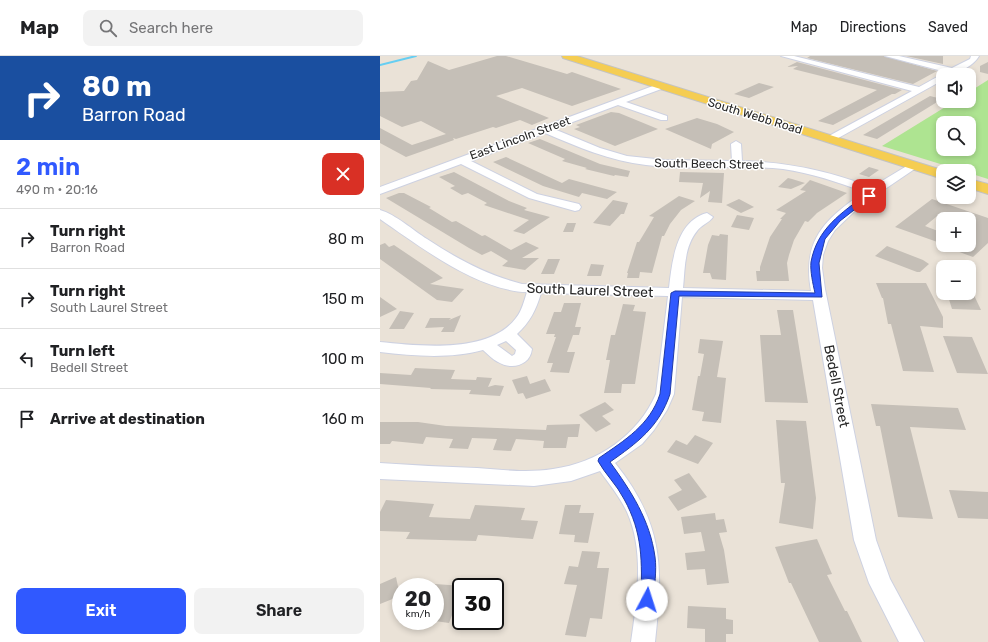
<!DOCTYPE html>
<meta charset="utf-8">
<style>
:root{--surface:#fff;--page:#f2f2f2;--text:#202124;--muted:#757577;--line:#e0e0e0;--accent:#3059ff}
body{margin:0;font-family:Rubik,sans-serif;background:var(--page);color:var(--text);height:100vh;display:flex;flex-direction:column;font-size:15px;white-space:nowrap}
*{box-sizing:border-box;margin:0}
p{font-size:13px;color:var(--muted)}
.icon{flex:none;width:22px;height:22px;fill:none;stroke:currentColor;stroke-width:2;stroke-linecap:round;stroke-linejoin:round}
.map{position:relative;flex:1;overflow:hidden}
.drawer{display:flex;flex-direction:column;background:var(--surface);width:380px}
.drawer>*{flex:none}
.banner{background:#1a4fa0;color:#fff;overflow:hidden}
.tools{position:absolute;left:556px;top:12px;display:grid;gap:8px}
.tools a{display:grid;place-items:center;width:40px;height:40px;border-radius:8px;background:var(--surface);box-shadow:0 2px 6px #0003;font-size:20px}
.speed{position:absolute;left:12px;top:522px;display:flex;gap:8px;font-size:20px;font-weight:700;text-align:center}
.speed>*{display:grid;place-content:center;width:52px;height:52px;border-radius:50%;background:var(--surface);box-shadow:0 2px 6px #0003;line-height:1}
.speed small{font-size:10px;font-weight:400}
.speed .limit{border:2px solid #111;border-radius:6px;background:#fff;color:#111}
.pin{position:absolute;display:grid;place-items:center;width:34px;height:34px;color:#fff;margin:-17px;border-radius:8px;box-shadow:0 2px 6px #0006}
.me{position:absolute;width:44px;margin:-22px;rotate:5deg;stroke-linejoin:round;filter:drop-shadow(0 0 3px #0008)}
.turn{display:flex;align-items:center;gap:14px;height:84px;padding:0 16px;font-size:18px}
.turn .icon{width:52px;height:52px;stroke-width:2.5}
.turn b{display:block;font-size:28px;line-height:34px}
.round{display:grid;place-items:center;flex:none;width:42px;height:42px;border-radius:8px;background:var(--page)}
.headline{display:flex;align-items:center;justify-content:space-between;height:68px;padding:0 16px}
h1{font-size:24px;font-weight:600;line-height:30px;color:var(--accent)}
.primary-button{display:flex;gap:8px;margin-top:auto;padding:8px 16px}
.primary-button a{flex:1;height:46px;border-radius:8px;background:var(--accent);color:#fff;font-size:16px;font-weight:600;line-height:46px;text-align:center}
.primary-button a+a{background:var(--page);color:var(--text)}
ul{padding:0;list-style:none}
li{display:flex;align-items:center;gap:12px;height:60px;padding:0 16px;border-top:1px solid var(--line)}
li div{flex:1}
li b{display:block;font-size:15px}
li em{font-style:normal}
header{display:flex;align-items:center;gap:24px;box-sizing:border-box;height:56px;padding:0 20px;background:var(--surface);border-bottom:1px solid var(--line)}
header strong{font-size:19px}
nav{display:flex;gap:22px;margin-inline-start:auto;font-size:14px}
.search{width:280px;height:36px;background:var(--page);display:flex;align-items:center;gap:10px;box-sizing:border-box;padding:0 14px;border-radius:8px;color:var(--muted);font-size:15px}
main{display:flex;flex:1;min-height:0}
.map>svg:first-child{display:block}
.green{fill:#aee491;fill-rule:evenodd}
.lines{fill:none;stroke-linecap:round;stroke-linejoin:round}
.stream{stroke:#65cef2;stroke-width:2}
.building{fill:#c5bfb7}
.minor-casing{stroke:#cdd1e1;stroke-width:2}
.major-casing{stroke:#c3c3c3;stroke-width:2}
.minor{fill:#fff;fill-rule:evenodd}
.major{fill:#f5cd52;fill-rule:evenodd}
.route{fill:#3059ff;stroke:#1f3aa6}
.labels{text-anchor:middle;stroke-width:3;stroke-linejoin:round;paint-order:stroke}
.far-street-label{font-size:12px;fill:#272727;stroke:#fff}
.street-label{font-size:14px;fill:#272727;stroke:#fff}
</style>
<header>
<strong>Map</strong>
<div class="search"><svg class="icon" aria-label="search" viewBox="0 0 24 24"><circle cx="10" cy="10" r="6"/><path d="M15 15l6 6"/></svg>Search here</div>
<nav><a>Map</a><a>Directions</a><a>Saved</a></nav>
</header>
<main>
<section class="drawer">
<div class="banner">
<div class="turn"><svg class="icon" aria-label="right" viewBox="0 0 24 24"><path d="M7 20v-9h11M14 6l5 5-5 5"/></svg><div><b>80 m</b>Barron Road</div></div>
</div>
<div class="headline"><div><h1>2 min</h1><p>490 m · 20:16</p></div><a class="round" style="background:#d93025;color:#fff"><svg class="icon" aria-label="close" viewBox="0 0 24 24"><path d="M6 6l12 12M18 6L6 18"/></svg></a></div>
<ul>
<li><svg class="icon" aria-label="right" viewBox="0 0 24 24"><path d="M7 20v-9h11M14 6l5 5-5 5"/></svg><div><b>Turn right</b><p>Barron Road</p></div><em>80 m</em></li>
<li><svg class="icon" aria-label="right" viewBox="0 0 24 24"><path d="M7 20v-9h11M14 6l5 5-5 5"/></svg><div><b>Turn right</b><p>South Laurel Street</p></div><em>150 m</em></li>
<li><svg class="icon" aria-label="left" viewBox="0 0 24 24"><path d="M17 20v-9H6M10 6l-5 5 5 5"/></svg><div><b>Turn left</b><p>Bedell Street</p></div><em>100 m</em></li>
<li><svg class="icon" aria-label="arrive" viewBox="0 0 24 24"><path d="M6 21V4h12l-3 4 3 4H6"/></svg><div><b>Arrive at destination</b></div><em>160 m</em></li>
</ul>
<div class="primary-button"><a>Exit</a><a>Share</a></div>
</section>
<div class="map">
<svg width="608" height="586" viewBox="0 0 608 586">
<rect width="100%" height="100%" fill="#eae2d7"/>
<path class="green" d="M608,24V123L589,117V115H583L502,90L575,45H589V36ZM563,67H589V93H563Z"/>
<g class="lines">
<path class="stream" d="M0,9L36,0"/>
</g>
<path class="building" d="M117,0H126L187,18L192,16L241,33L192,50L142,32L116,40L169,62L152,69L140,64L116,72L113,71L76,83L73,82L74,84L26,101L0,87V72L32,89L66,78L41,65L22,71L0,60V36L24,35L31,25L37,24L48,5L69,14Z
M430,0H504L557,15L533,28L427,2Z
M526,0H563V8Z
M417,6L522,34L515,38H512L453,69L438,65L497,34L413,13L418,10L407,11Z
M608,6V18L600,16V10Z
M379,27L394,31L369,42L354,38Z
M550,40L562,43L497,83L483,79Z
M231,56L239,57L278,73L235,90L194,73L200,71L196,69Z
M317,62L337,68L354,76L332,88L331,93L285,73Z
M160,83L220,108L250,115L248,121L235,119L234,120L205,113L207,112L182,105L185,103L148,87Z
M126,101L182,127L189,123L237,136L227,143L202,137L199,141L163,130L113,106Z
M489,111L499,114L489,121L479,118Z
M74,116L129,145L147,152L144,154L170,161L144,178L133,175L149,164L104,149L107,147L88,137L82,139L70,132L75,130L59,121Z
M300,116L344,117L342,147L328,146L330,135L320,142L323,127L299,126Z
M408,122L412,123L425,127L411,133L398,131Z
M430,124L467,137L437,157L428,166L425,165L414,184L409,199L407,207L409,225H377L376,215H380V211L390,181L402,163H400L406,157L396,154L426,135L420,134Z
M19,137H24L51,151L49,152L72,166L76,165L102,180L105,179L131,194L146,186L159,192L142,202H159L145,214L122,210L128,205L111,195L102,199L89,192L6,142Z
M299,140L315,145L301,154L290,168L284,180H282L272,217L260,216L259,222H247L248,217H247L257,186H259L274,161L269,160Z
M359,143L374,151L361,157L346,149Z
M552,143L608,162V187L593,201L563,190L589,189V163H577L561,157L545,170L563,177V188L515,171Z
M233,144L248,147L244,158H241L230,170L213,167Z
M357,159L374,162L369,174L351,171Z
M187,167H196L193,176H183Z
M340,178L348,179L346,224L332,223L330,217H323L328,189L332,179L339,180Z
M5,187L9,191L14,189L63,222L50,228L84,233L72,246L57,244L0,203V189Z
M507,190L543,204L549,208L540,216H537L495,200Z
M168,203H180L174,218H161Z
M211,208L224,209L221,220H207Z
M496,227H546L563,261V272L540,270L554,316L523,315L511,268H508L503,242H502Z
M567,237H593L601,254L572,253Z
M0,241L17,253L0,261Z
M184,247H201L195,271H201L199,279H193L187,296H195L189,317L170,316L173,307H167L176,281H174L175,278H166L174,256H181Z
M243,248L255,249L253,255L266,256L255,328H242L241,337H224L230,304H226L231,279H235Z
M397,254H413L428,347L385,346L380,279H401Z
M20,255L34,257L24,273H9Z
M81,259L74,276H61L64,271L45,272L50,262H71L69,264Z
M563,280L592,281L608,318L577,317Z
M320,283L343,285L337,321L346,322L341,367L322,365L324,356L312,354L318,320H320L324,298L318,297Z
M35,312L75,314L71,323L96,324L97,321L112,322L108,331L115,329L124,330L120,340L89,338L91,334L50,333L51,332L0,328V317L31,319Z
M147,320L150,328L165,323L171,335L146,343L143,337L138,338L132,324Z
M225,346L234,354L222,360L231,368L216,376L199,359Z
M491,348L578,352L586,374L530,371L553,463L518,461L500,370H496Z
M396,364L426,365L436,442L433,473L399,467L405,427H401Z
M0,366H38L66,370L166,374L167,369L200,368L198,381H188L186,392H163L164,385L136,383L131,395L113,394L117,383L92,382L88,393L69,392L73,383L46,381L43,388L12,385L10,388H0Z
M315,379L333,387L318,408L287,396L296,384L307,389Z
M309,417L327,441L298,455L288,441L302,434L294,424Z
M569,434L608,436V463L578,462Z
M6,444L54,448L49,461L90,463L95,449L145,452L141,464L158,465L153,483L98,479L96,485L26,483L30,476L0,475V456Z
M185,449H201L199,457H214L208,487L194,486L195,479L179,478Z
M335,457L336,464L344,463L347,476L339,477L344,494L349,527L327,529L325,513L307,514L305,497L325,495L321,476L304,478L301,461Z
M437,483L452,518L447,519L465,555H467L482,586H439L411,527H409L395,491Z
M202,495L220,496L217,512H229L222,563L210,562L206,581L185,579L197,529L184,528L189,510L198,511Z
M16,521L20,540L0,548V528Z
M55,528L83,530L69,567L55,565Z
M308,550L346,552V563L353,564V578H346V586H325V573L307,572Z"/>
<g class="lines">
<defs>
<path id="minor" d="M401,0H414L539,31L566,16L505,0H519L572,12L590,3L591,0H599C593,11 575,19 563,19V24L451,86L446,83L447,81L532,35Z
M281,27L285,30L284,32L246,46L287,60V64H281L238,49L174,73L220,92L247,100L285,104L352,105L351,88L356,85L361,88L362,105C410,106 447,115 492,131L530,108H538L539,110L480,150L455,174L448,185L443,199L442,212L445,233L496,484L510,523L544,586H519L489,527L474,484L433,244L302,241L294,338L287,354L274,374L262,388L235,407C284,468 283,512 275,586H251C257,544 265,496 247,456C240,441 229,428 220,415L191,425L154,430L0,423V407C32,409 65,411 97,412C122,414 148,417 173,413C218,407 258,379 276,338L288,240L161,237C156,254 150,266 137,278L152,293C150,310 131,314 118,306C112,303 108,298 103,294C70,303 34,300 0,296V286C40,290 109,298 136,262C142,255 144,245 147,236C98,235 39,190 0,163V154C15,158 34,175 47,183C77,203 107,219 142,228L289,232C292,206 296,165 327,157L333,161C329,167 321,169 317,175C304,191 305,213 303,232L431,235C422,184 444,164 484,136C458,126 431,117 403,113C357,108 311,115 266,109C230,105 198,91 165,77L91,105L157,138L199,148L201,151L199,154L195,155L149,142L81,108L0,138V131ZM126,285L136,294L135,298L132,300L117,289Z"/>
<path id="major" d="M182,0H197L565,115H563V123L183,2Z
M589,123L608,128V138L589,132Z"/>
</defs>
<use href="#minor" class="minor-casing"/>
<use href="#major" class="major-casing"/>
<use href="#minor" class="minor"/>
<use href="#major" class="major"/>
</g>
<path class="route" d="M487,138L492,140L460,165L445,183L439,207L442,241L299,240L290,338C279,371 257,387 230,406C251,435 270,464 275,501C277,515 274,530 274,544L272,548L267,550L263,548L261,544C262,506 263,477 244,443C237,429 225,418 218,405L219,402C245,384 270,369 280,338L291,237L295,235L435,237C433,228 430,215 431,206C437,173 461,157 487,138Z"/>
<g class="labels">
<g class="far-street-label">
<text transform="translate(375 60) rotate(17)" y="4">South Webb Road</text>
<text transform="translate(140 82) rotate(-20)" y="4">East Lincoln Street</text>
<text transform="translate(329 108) rotate(1)" y="4">South Beech Street</text>
</g>
<g class="street-label">
<text transform="translate(210 234) rotate(2)" y="5">South Laurel Street</text>
<text transform="translate(457 330) rotate(79)" y="5">Bedell Street</text>
</g>
</g>
</svg>
<div class="tools">
<a><svg class="icon" aria-label="sound" viewBox="0 0 24 24"><path d="M4 9h4l5-4v14l-5-4H4zM17 9q2 3 0 6"/></svg></a>
<a><svg class="icon" aria-label="search" viewBox="0 0 24 24"><circle cx="10" cy="10" r="6"/><path d="M15 15l6 6"/></svg></a>
<a><svg class="icon" aria-label="layers" viewBox="0 0 24 24"><path d="M12 4l9 5-9 5-9-5zM3 14l9 5 9-5"/></svg></a>
<a>+</a>
<a>−</a>
</div>
<div class="speed"><div>20<small>km/h</small></div><div class="limit">30</div></div>
<div class="pin" style="left:489px;top:140px;background:#d93025"><svg class="icon" aria-label="arrive" viewBox="0 0 24 24"><path d="M6 21V4h12l-3 4 3 4H6"/></svg></div>
<svg class="me" style="left:267px;top:544px" viewBox="-20 -20 40 40"><circle r="19" fill="#fff"/><path d="M0-13L10 11 0 6-10 11z" fill="#3059ff"/></svg>
</div>
</main>
